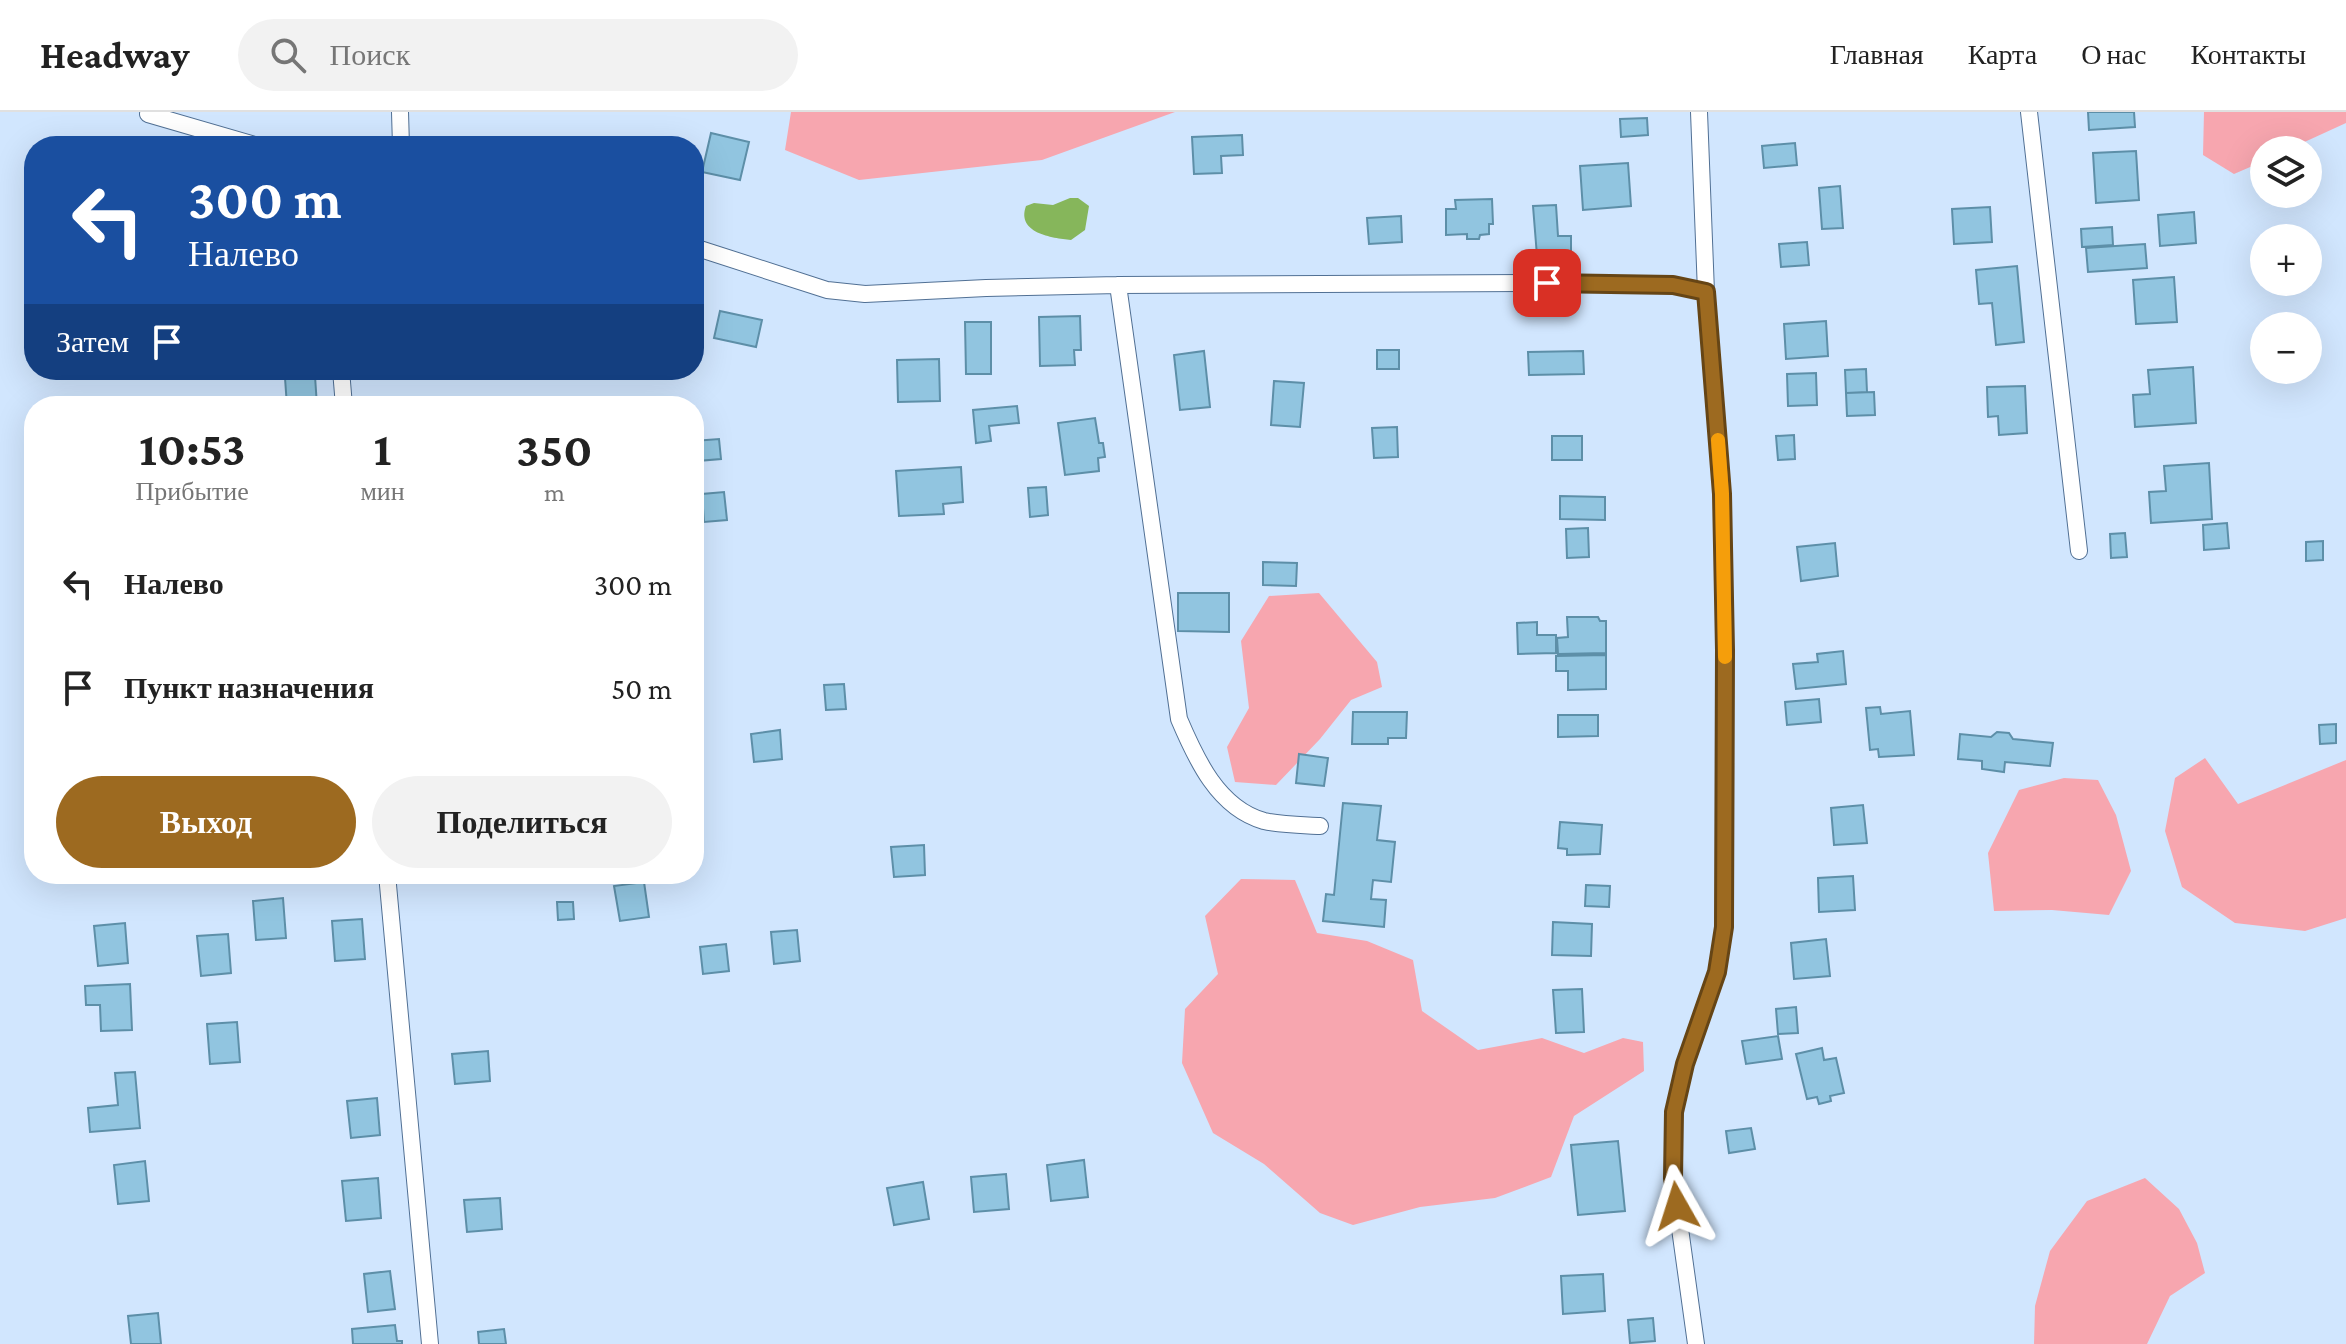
<!DOCTYPE html>
<html lang="ru">
<meta charset="utf-8">
<style>
:root{--surface:#fff;--page:#f2f2f2;--text:#222;--muted:#767676;--line:#e0e0e0;--accent:#9d6a20}
body{margin:0;font-family:"Crimson Pro",serif;background:var(--page);color:var(--text);height:100vh;display:flex;flex-direction:column;font-size:30px;white-space:nowrap}
*{box-sizing:border-box;margin:0}
p{font-size:26px;color:var(--muted)}
.icon{flex:none;width:44px;height:44px;fill:none;stroke:currentColor;stroke-width:2;stroke-linecap:round;stroke-linejoin:round}
.map{position:relative;flex:1;overflow:hidden}
.drawer{position:absolute;left:24px;top:284px;width:680px;height:488px;display:flex;flex-direction:column;background:var(--surface);border-radius:32px;box-shadow:0 8px 32px #0002}
.drawer>*{flex:none}
.guide{position:absolute;left:24px;top:24px;width:680px;height:244px;border-radius:32px;box-shadow:0 8px 32px #0002;background:#1a4fa0;color:#fff;overflow:hidden}
.tools{position:absolute;left:2250px;top:24px;display:grid;gap:16px}
.tools a{display:grid;place-items:center;width:72px;height:72px;border-radius:50%;background:var(--surface);box-shadow:0 8px 32px #0002;font-size:40px}
.pin{position:absolute;display:grid;place-items:center;width:68px;height:68px;color:#fff;margin:-34px;border-radius:16px;box-shadow:0 4px 12px #0006}
.me{position:absolute;width:88px;margin:-44px;rotate:354deg;stroke-linejoin:round;filter:drop-shadow(0 0 6px #0008)}
.turn{display:flex;align-items:center;gap:28px;height:168px;padding:0 32px;font-size:36px}
.turn .icon{width:104px;height:104px;stroke-width:2.5}
.turn b{display:block;font-size:56px;line-height:68px}
.then{display:flex;align-items:center;height:76px;padding:0 32px;background:#0003;gap:16px;font-size:30px}
.eta{display:flex;justify-content:space-evenly;align-items:center;height:136px;text-align:center}
.eta b{font-size:48px;font-weight:700;line-height:56px}
.cta{display:flex;gap:16px;margin-top:auto;padding:16px 32px}
.cta a{flex:1;height:92px;border-radius:48px;background:var(--accent);color:#fff;font-size:32px;font-weight:700;line-height:92px;text-align:center}
.cta a+a{background:var(--page);color:var(--text)}
ul{padding:0;list-style:none}
li{display:flex;align-items:center;gap:24px;height:104px;padding:0 32px}
li div{flex:1}
li b{display:block;font-size:30px}
li em{font-style:normal}
header{display:flex;align-items:center;gap:48px;box-sizing:border-box;height:112px;padding:0 40px;background:var(--surface);border-bottom:2px solid var(--line)}
header strong{font-size:38px}
nav{display:flex;gap:44px;margin-inline-start:auto;font-size:28px}
.search{width:560px;height:72px;background:var(--page);display:flex;align-items:center;gap:20px;box-sizing:border-box;padding:0 28px;border-radius:44px;color:var(--muted);font-size:30px}
.map>svg:first-child{display:block}
.green{fill:#f7a6af}
.water{fill:#86b65b}
.building{fill:#91c5e0;stroke:#5d8fa8;stroke-width:2}
.lines{fill:none;stroke-linecap:round;stroke-linejoin:round}
.minor-casing{stroke:#517094;stroke-width:18}
.minor{stroke:#fff;stroke-width:16}
.route-casing{stroke:#664515;stroke-width:20}
.route{stroke:#9d6a20;stroke-width:14}
.slow{stroke:#f59e0b;stroke-width:14}
</style>
<header>
<strong>Headway</strong>
<div class="search"><svg class="icon" aria-label="search" viewBox="0 0 24 24"><circle cx="10" cy="10" r="6"/><path d="M15 15l6 6"/></svg>Поиск</div>
<nav><a>Главная</a><a>Карта</a><a>О нас</a><a>Контакты</a></nav>
</header>
<div class="map">
<svg width="2346" height="1232" viewBox="0 0 2346 1232">
<rect width="100%" height="100%" fill="#d1e6fe"/>
<path class="green" d="M791,0H1175L1042,48L859,68L785,38Z
M2204,0H2346V11L2287,38H2264V49L2234,62L2203,43Z
M1319,481L1377,550L1382,575L1351,588L1320,627L1276,673L1235,670L1227,635L1249,596L1241,529L1269,484Z
M2205,646L2238,692L2346,648V806L2305,819L2235,811L2182,775L2165,719L2175,666Z
M2064,666L2098,668L2116,703L2131,759L2109,803L2052,798L1994,799L1988,741L2019,678Z
M1241,767L1295,768L1317,821L1367,829L1413,848L1422,899L1478,938L1542,926L1584,941L1623,926L1643,930L1644,959L1574,1004L1551,1065L1495,1086L1420,1095L1353,1113L1320,1101L1264,1052L1213,1021L1182,951L1185,897L1218,862L1205,804Z
M2145,1066L2179,1097L2197,1131L2205,1161L2170,1184L2147,1232H2034L2035,1194L2050,1139L2087,1089Z"/>
<path class="water" d="M1070,86H1078L1089,94L1085,118L1071,128C1052,126 1016,121 1026,94L1034,91L1053,93Z"/>
<path class="building" d="M2088,0H2134L2135,15L2089,18Z
M1647,6L1648,23L1621,25L1620,7Z
M711,21L749,30L740,68L702,60Z
M1242,23L1243,43L1221,44L1222,61L1194,62L1192,25Z
M1795,31L1797,53L1764,56L1762,34Z
M2136,39L2139,88L2096,91L2093,41Z
M1628,51L1631,94L1583,98L1580,54Z
M1840,74L1843,116L1822,117L1819,76Z
M1492,87L1493,112H1489V122L1480,123L1479,127H1467V122L1446,123V97H1456L1455,88Z
M1556,93L1558,124H1571V142L1537,144L1533,94Z
M1990,95L1992,130L1954,132L1952,97Z
M2194,100L2196,131L2160,134L2158,103Z
M1401,104L1402,130L1369,132L1367,106Z
M2112,115L2113,133L2082,135L2081,117Z
M1807,130L1809,153L1781,155L1779,132Z
M2145,132L2147,156L2088,160L2086,136Z
M2017,154L2024,230L1996,233L1992,191L1979,192L1976,158Z
M2174,165L2177,210L2136,212L2133,168Z
M720,199L762,208L756,235L714,226Z
M1080,204L1081,238H1074L1075,253L1040,254L1039,205Z
M1826,209L1828,244L1786,247L1784,212Z
M965,210H991V262H966Z
M1377,238H1399V257H1377Z
M1204,239L1210,295L1180,298L1174,243Z
M1583,239L1584,262L1529,263L1528,240Z
M939,247L940,289L898,290L897,248Z
M2193,255L2196,311L2135,315L2133,283L2150,282L2148,258Z
M1866,257L1867,280L1846,281L1845,258Z
M1816,261L1817,293L1788,294L1787,262Z
M315,264L317,294H287L285,266Z
M1274,269L1304,271L1300,315L1271,313Z
M2025,274L2027,321L1999,323L1998,304L1988,305L1987,275Z
M1874,280L1875,303L1847,304L1846,281Z
M1017,294L1019,311L989,314L991,329L976,331L973,298Z
M1095,306L1099,331H1103L1105,345L1098,346L1099,359L1065,363L1058,311Z
M1397,315L1398,345L1374,346L1372,316Z
M1794,323L1795,347L1778,348L1776,324Z
M1552,324H1582V348H1552Z
M719,327L721,347L698,349L700,367H694V329Z
M2209,351L2212,407L2151,411L2149,380L2166,379L2164,354Z
M961,355L963,390L943,392L944,402L899,404L896,359Z
M1046,375L1048,403L1030,405L1028,376Z
M724,380L727,408L704,410L702,382Z
M1560,384L1605,385V408L1560,407Z
M2227,411L2229,436L2204,438L2203,413Z
M1588,416L1589,445L1567,446L1566,417Z
M2125,421L2127,445L2111,446L2110,422Z
M2323,429V448L2306,449V430Z
M1835,431L1838,464L1801,469L1797,435Z
M1263,450L1297,451L1296,474L1263,473Z
M1178,481H1229V520L1178,519Z
M1567,505H1598L1600,509H1606V541L1558,542L1557,526L1568,525Z
M1537,510V523H1556V541L1518,542L1517,511Z
M1843,539L1846,572L1796,577L1793,552L1818,550L1817,542Z
M1606,543V577L1568,578V559H1556V544Z
M844,572L846,597L826,598L824,573Z
M1819,587L1821,610L1787,613L1785,590Z
M1880,595L1881,602L1910,599L1914,643L1879,645L1878,637L1870,638L1866,596Z
M1353,600H1407L1406,626H1388V632H1352Z
M1558,603H1598V624L1558,625Z
M2336,612V631L2320,632L2319,613Z
M780,618L782,647L754,650L751,622Z
M1997,620L2009,621L2013,627L2053,631L2050,654L2005,650L2004,660L1982,657V649L1958,647L1960,622L1991,625Z
M1299,642L1328,646L1324,674L1296,671Z
M1343,691L1381,694L1377,728L1395,730L1391,770L1373,768L1371,787L1386,788L1384,815L1323,809L1326,782L1334,783Z
M1863,693L1867,731L1834,733L1831,696Z
M1560,710L1602,713L1600,742L1567,743V737L1558,736Z
M924,733L925,763L894,765L891,735Z
M1853,764L1855,798L1819,800L1818,766Z
M644,770L649,805L620,809L614,774Z
M1586,773L1610,774L1609,795L1585,794Z
M283,786L286,826L256,828L253,789Z
M557,790H573L574,807L558,808Z
M362,807L365,847L335,849L332,809Z
M1553,810L1592,812L1591,844L1552,843Z
M125,811L128,851L98,854L94,814Z
M797,818L800,849L774,852L771,820Z
M228,822L231,861L201,864L197,824Z
M1826,827L1830,864L1794,867L1791,831Z
M726,832L729,859L703,862L700,835Z
M130,872L132,918L101,919L100,893H86L85,874Z
M1582,877L1584,920L1556,921L1553,878Z
M1796,895L1798,921L1778,922L1776,897Z
M237,910L240,950L210,952L207,912Z
M1778,924L1782,947L1746,952L1742,929Z
M1822,936L1824,948L1836,946L1844,981L1830,984L1831,989L1819,992L1817,985L1807,987L1796,942Z
M488,939L490,969L455,972L452,942Z
M135,960L140,1016L90,1020L88,996L118,993L115,961Z
M377,986L380,1023L351,1026L347,989Z
M1751,1016L1755,1037L1729,1041L1726,1019Z
M1618,1029L1625,1099L1578,1103L1571,1033Z
M1084,1048L1088,1085L1051,1089L1047,1053Z
M145,1049L149,1089L118,1092L114,1053Z
M1006,1062L1009,1097L974,1100L971,1065Z
M378,1066L381,1106L346,1109L342,1069Z
M923,1070L929,1107L894,1113L887,1076Z
M500,1086L502,1117L467,1120L464,1088Z
M390,1159L395,1197L368,1200L364,1162Z
M1603,1162L1605,1199L1563,1202L1561,1164Z
M158,1201L161,1232H131L128,1204Z
M1653,1206L1655,1229L1630,1231L1628,1208Z
M395,1213L397,1229H402V1232H353L352,1217Z
M504,1217L506,1232H479L478,1220Z"/>
<g class="lines">
<defs>
<path id="minor" d="M400,0L401,34
M2029,0L2079,439
M148,2L258,34
M694,135L827,178L865,182L986,176L1118,173L1547,171L1673,173L1706,180
M1118,173L1179,607C1196,647 1218,696 1264,709C1281,713 1302,713 1320,714
M341,258L344,294
M387,762L430,1232
M1696,1232L1673,1066L1674,1000L1685,952L1717,860L1724,815L1725,538L1722,382L1706,180L1699,0"/>
</defs>
<use href="#minor" class="minor-casing"/>
<use href="#minor" class="minor"/>
</g>
<g class="lines">
<defs>
<path id="route" d="M1547,171L1673,173L1706,180L1722,382L1725,538L1724,815L1717,860L1685,952L1674,1000L1673,1066L1677,1094"/>
</defs>
<use href="#route" class="route-casing"/>
<use href="#route" class="route"/>
<path class="slow" d="M1718,328L1722,382L1725,545"/>
</g>
</svg>
<div class="tools">
<a><svg class="icon" aria-label="layers" viewBox="0 0 24 24"><path d="M12 4l9 5-9 5-9-5zM3 14l9 5 9-5"/></svg></a>
<a>+</a>
<a>−</a>
</div>
<div class="pin" style="left:1547px;top:171px;background:#d93025"><svg class="icon" aria-label="arrive" viewBox="0 0 24 24"><path d="M6 21V4h12l-3 4 3 4H6"/></svg></div>
<svg class="me" style="left:1677px;top:1094px" viewBox="-20 -20 40 40"><path d="M0-17L14 15 0 8-14 15z" fill="#9d6a20" stroke="#fff" stroke-width="4"/></svg>
<div class="guide">
<div class="turn"><svg class="icon" aria-label="left" viewBox="0 0 24 24"><path d="M17 20v-9H6M10 6l-5 5 5 5"/></svg><div><b>300 m</b>Налево</div></div>
<div class="then">Затем<svg class="icon" aria-label="arrive" viewBox="0 0 24 24"><path d="M6 21V4h12l-3 4 3 4H6"/></svg></div>
</div>
<section class="drawer">
<div class="eta">
<div><b>10:53</b><p>Прибытие</p></div>
<div><b>1</b><p>мин</p></div>
<div><b>350</b><p>m</p></div>
</div>
<ul>
<li><svg class="icon" aria-label="left" viewBox="0 0 24 24"><path d="M17 20v-9H6M10 6l-5 5 5 5"/></svg><div><b>Налево</b></div><em>300 m</em></li>
<li><svg class="icon" aria-label="arrive" viewBox="0 0 24 24"><path d="M6 21V4h12l-3 4 3 4H6"/></svg><div><b>Пункт назначения</b></div><em>50 m</em></li>
</ul>
<div class="cta"><a>Выход</a><a>Поделиться</a></div>
</section>
</div>
